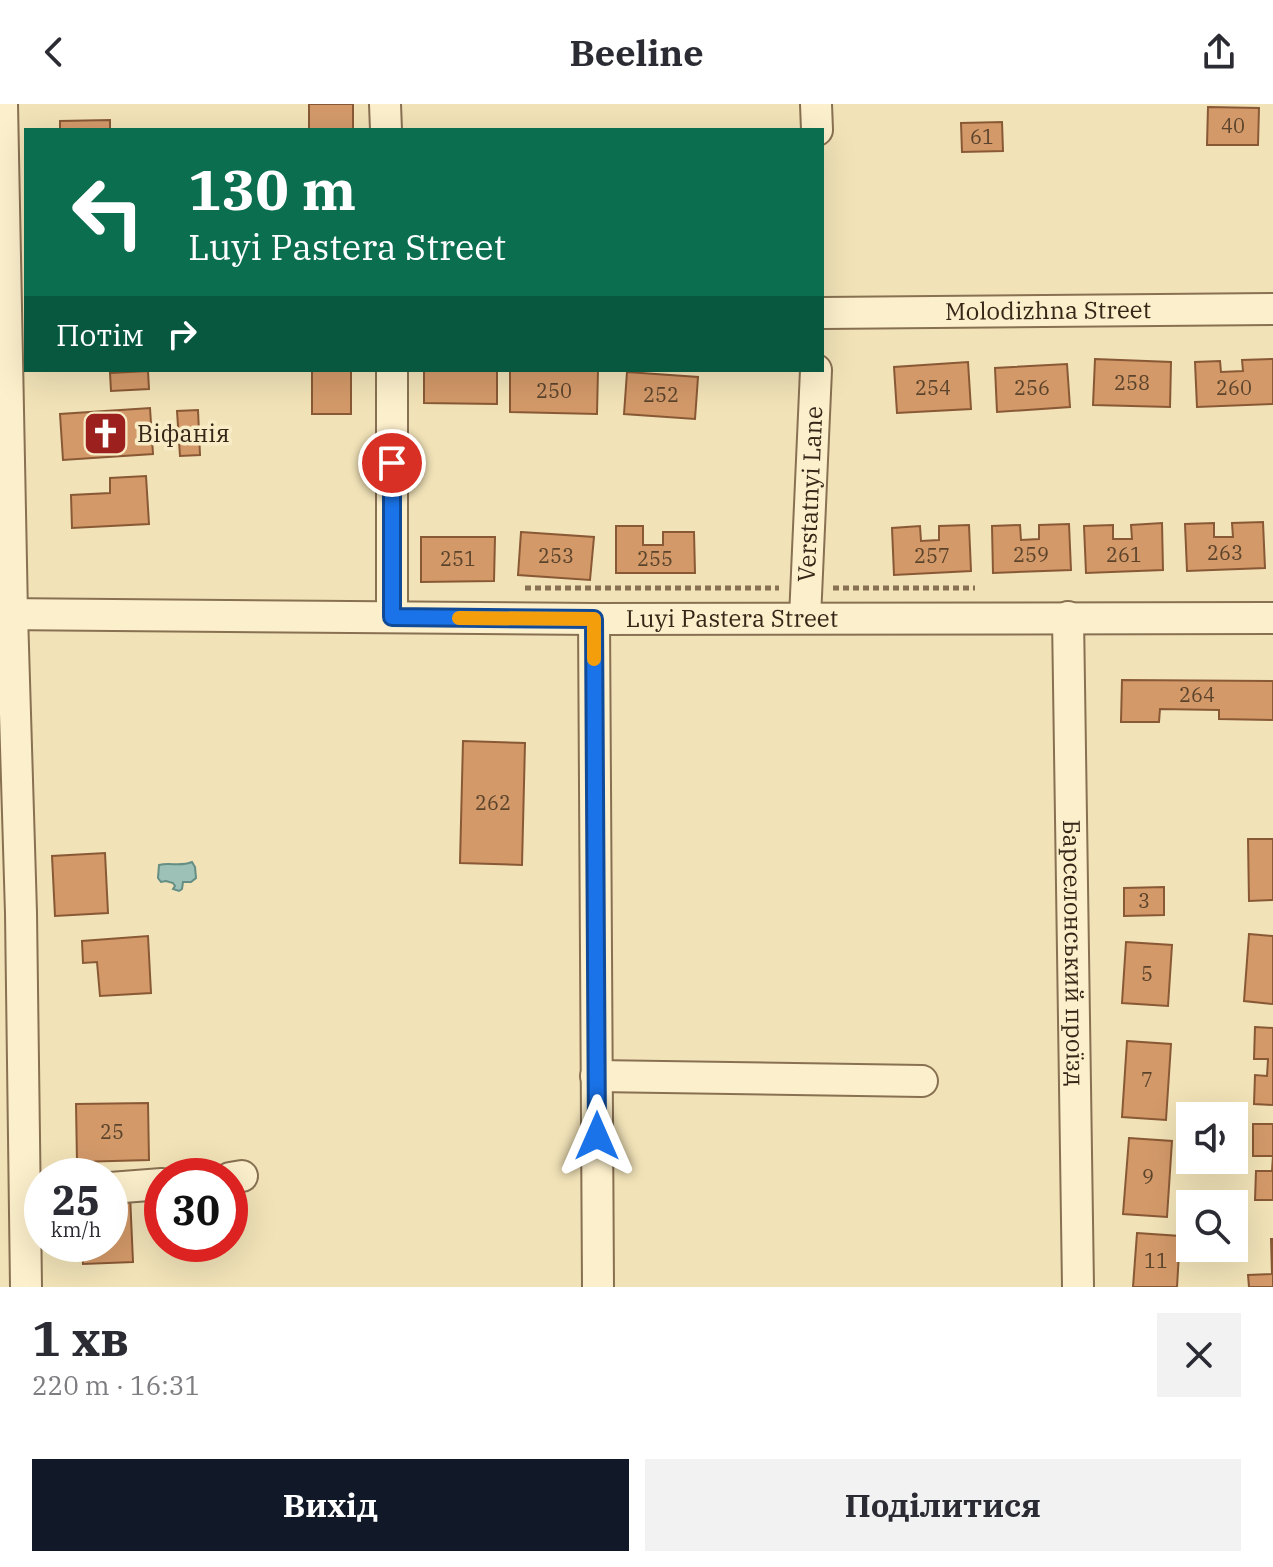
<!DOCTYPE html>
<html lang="uk">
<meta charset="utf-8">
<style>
:root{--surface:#fff;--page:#f2f2f3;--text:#2b2b33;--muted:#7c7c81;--accent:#111827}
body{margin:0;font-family:"IBM Plex Serif",serif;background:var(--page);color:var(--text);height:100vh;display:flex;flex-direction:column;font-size:30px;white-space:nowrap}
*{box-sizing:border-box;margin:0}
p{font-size:26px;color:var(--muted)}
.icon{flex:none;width:44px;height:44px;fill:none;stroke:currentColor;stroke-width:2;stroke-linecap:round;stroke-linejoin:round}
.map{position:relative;height:1183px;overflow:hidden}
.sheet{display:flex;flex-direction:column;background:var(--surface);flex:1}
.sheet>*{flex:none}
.guide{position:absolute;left:24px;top:24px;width:800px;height:244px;border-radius:0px;box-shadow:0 8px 32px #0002;background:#0b6e4f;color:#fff;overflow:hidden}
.buttons{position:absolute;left:1176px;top:998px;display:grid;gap:16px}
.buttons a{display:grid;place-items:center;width:72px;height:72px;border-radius:0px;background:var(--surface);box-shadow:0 8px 32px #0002;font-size:40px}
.speed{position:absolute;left:24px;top:1054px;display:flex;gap:16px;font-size:40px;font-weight:700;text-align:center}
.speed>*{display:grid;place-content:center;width:104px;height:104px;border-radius:50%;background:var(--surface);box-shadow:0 8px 32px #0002;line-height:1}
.speed small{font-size:20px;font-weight:400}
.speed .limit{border:12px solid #d22;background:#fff;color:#111}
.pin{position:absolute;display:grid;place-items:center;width:68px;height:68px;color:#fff;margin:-34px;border:4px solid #fff;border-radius:50%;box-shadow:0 2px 8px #0007}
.me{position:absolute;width:88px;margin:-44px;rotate:0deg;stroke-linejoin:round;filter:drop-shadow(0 0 6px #0008)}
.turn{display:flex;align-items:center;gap:28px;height:168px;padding:0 32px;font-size:36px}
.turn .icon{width:104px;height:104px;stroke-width:2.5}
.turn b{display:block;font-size:56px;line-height:68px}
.then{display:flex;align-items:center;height:76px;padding:0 32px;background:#0003;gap:16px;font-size:30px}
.round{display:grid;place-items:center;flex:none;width:84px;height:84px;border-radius:0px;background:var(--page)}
.overview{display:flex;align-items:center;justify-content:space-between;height:136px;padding:0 32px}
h1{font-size:48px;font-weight:700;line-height:60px}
.button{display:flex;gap:16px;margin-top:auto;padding:16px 32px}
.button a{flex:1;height:92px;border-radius:0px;background:var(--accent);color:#fff;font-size:32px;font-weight:700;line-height:92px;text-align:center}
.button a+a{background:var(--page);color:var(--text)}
header{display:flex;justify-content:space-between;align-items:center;height:104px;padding:0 32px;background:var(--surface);font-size:36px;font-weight:700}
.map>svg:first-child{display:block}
.water{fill:#9dc1b7;stroke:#658e85;stroke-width:2}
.building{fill:#d39969;stroke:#895935;stroke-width:2}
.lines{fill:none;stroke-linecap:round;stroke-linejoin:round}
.minor-casing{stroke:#887052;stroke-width:34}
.path{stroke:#887052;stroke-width:5;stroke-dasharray:6 4;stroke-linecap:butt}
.minor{stroke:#fcefcb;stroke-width:30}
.route-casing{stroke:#114b97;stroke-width:20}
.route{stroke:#1a73e8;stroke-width:14}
.slow{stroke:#f59e0b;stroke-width:14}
.labels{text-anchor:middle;stroke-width:7;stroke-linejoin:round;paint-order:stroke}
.number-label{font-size:20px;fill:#5c442c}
.street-label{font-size:24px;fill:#352718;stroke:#f8ecc7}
.poi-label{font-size:24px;fill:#352718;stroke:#f8ecc7;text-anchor:start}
</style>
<header><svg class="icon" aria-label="back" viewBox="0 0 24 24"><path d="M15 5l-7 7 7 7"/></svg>Beeline<svg class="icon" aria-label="share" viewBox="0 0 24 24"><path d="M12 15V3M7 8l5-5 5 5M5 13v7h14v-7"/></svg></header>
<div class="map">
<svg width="1273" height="1183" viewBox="0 0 1273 1183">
<rect width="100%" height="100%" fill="#f1e2b7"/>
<path class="water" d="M192,758L195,763L196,774L191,778H183L182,785L179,787L173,785L175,782L173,779L166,777L161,778L158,774L159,761C170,758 180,763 192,758Z"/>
<path class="building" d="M309,0H353V25H309Z
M1208,3L1259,4L1258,41H1207Z
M110,16V26H60V17Z
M1002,18L1003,47L962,48L961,19Z
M1095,255L1171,258L1170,303L1093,301Z
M1273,255V300L1197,303L1195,258L1220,257L1221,268L1243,267L1242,256Z
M968,258L971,305L897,309L894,263Z
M1067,260L1070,303L997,308L995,264Z
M312,266H351V310H312Z
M424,266H497V300L424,299Z
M510,266H598L597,310L510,308Z
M148,267L149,285L111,287L110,269Z
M627,268L698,273L695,315L624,310Z
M150,304L153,350L63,356L60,310Z
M198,306L200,351L180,352L177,307Z
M146,372L149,420L72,424L71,391L110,389V374Z
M1263,418L1265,464L1187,467L1185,420L1214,419V433H1233L1232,419Z
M1162,419L1163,466L1086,469L1084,422L1113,421V435H1132L1131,421Z
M1069,420L1071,466L993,469L992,422L1020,421L1021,436L1039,435V421Z
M969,421L971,467L894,471L892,424L920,422L921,437L939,436V422Z
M616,422H643V441H663V428H694L695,469H616Z
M521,428L594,433L590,476L518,471Z
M421,433H495L494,477L421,478Z
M1122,576L1273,577V616L1219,615V606L1160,605L1159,618H1121Z
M463,637L525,639L522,761L460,759Z
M1248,735H1273V796L1249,797Z
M105,749L108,809L55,812L52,752Z
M1164,783V811L1124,812V784Z
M1249,830L1273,832V900L1244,897Z
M148,832L151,889L100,892L97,858L83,859L82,837Z
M1126,838L1172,841L1168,902L1122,899Z
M1255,923L1273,924V1001L1254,1000L1255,971L1267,972L1268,955H1254Z
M1127,937L1171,940L1166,1016L1122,1013Z
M148,999L149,1056L77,1058L76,1000Z
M1253,1020H1273V1096H1255L1256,1067H1272L1273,1052H1253Z
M1129,1034L1172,1037L1167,1113L1123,1110Z
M130,1091L133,1158L83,1160L82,1140H110V1092Z
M1137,1129L1180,1132L1177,1183H1133Z
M1271,1135H1273V1183H1249L1248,1171L1272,1170Z"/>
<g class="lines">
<defs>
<g id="minor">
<path d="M2,0L12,510L21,809L26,1183"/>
<path d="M385,0L386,26"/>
<path d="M816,0L817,26"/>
<path id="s1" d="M822,209L1273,205"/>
<path d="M392,266V513"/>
<path id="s2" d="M0,510L594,515L1273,514"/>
<path id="s3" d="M1068,513L1078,1183"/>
<path id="s4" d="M805,514L816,266"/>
<path d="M594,515L598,1183"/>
<path d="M596,972L922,977"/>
<path d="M230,1074L242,1072"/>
<path d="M110,1084L162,1080"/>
</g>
</defs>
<use href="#minor" class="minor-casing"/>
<path class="path" d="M525,484H779
M833,484H975"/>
<use href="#minor" class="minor"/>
</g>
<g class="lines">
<defs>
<path id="route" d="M392,359V513L594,515L597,1032"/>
</defs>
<use href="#route" class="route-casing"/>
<use href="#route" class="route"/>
<path class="slow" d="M459,514L594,515V555"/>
</g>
<defs>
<symbol id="church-square" viewBox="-11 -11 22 22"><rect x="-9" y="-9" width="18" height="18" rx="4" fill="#9c201d" stroke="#f8ecc7"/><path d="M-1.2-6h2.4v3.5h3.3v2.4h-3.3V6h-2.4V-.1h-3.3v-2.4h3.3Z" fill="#fff"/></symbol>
</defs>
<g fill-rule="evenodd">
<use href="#church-square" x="80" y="304" width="51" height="51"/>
</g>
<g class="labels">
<g class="number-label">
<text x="1233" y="29">40</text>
<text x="982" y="40">61</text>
<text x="1132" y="286">258</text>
<text x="933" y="291">254</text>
<text x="1032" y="291">256</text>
<text x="1234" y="291">260</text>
<text x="554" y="294">250</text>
<text x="661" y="298">252</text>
<text x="1225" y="456">263</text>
<text x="1031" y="458">259</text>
<text x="1124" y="458">261</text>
<text x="556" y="459">253</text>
<text x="932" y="459">257</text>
<text x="458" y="462">251</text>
<text x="655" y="462">255</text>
<text x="1197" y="598">264</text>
<text x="493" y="706">262</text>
<text x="1144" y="804">3</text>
<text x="1147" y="877">5</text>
<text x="1147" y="983">7</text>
<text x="112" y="1035">25</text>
<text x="1148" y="1080">9</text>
<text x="1156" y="1164">11</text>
</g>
<g class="street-label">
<text dy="8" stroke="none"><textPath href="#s1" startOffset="226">Molodizhna Street</textPath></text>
<text dy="8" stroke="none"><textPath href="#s4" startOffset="124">Verstatnyi Lane</textPath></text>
<text dy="8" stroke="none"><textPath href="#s2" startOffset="732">Luyi Pastera Street</textPath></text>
<text dy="8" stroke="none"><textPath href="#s3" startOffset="336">Барселонський проїзд</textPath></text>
</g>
<g class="poi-label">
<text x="137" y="338">Віфанія</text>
</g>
</g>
</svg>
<div class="buttons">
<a><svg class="icon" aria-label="sound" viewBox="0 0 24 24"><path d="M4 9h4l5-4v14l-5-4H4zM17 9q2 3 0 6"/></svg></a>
<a><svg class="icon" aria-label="search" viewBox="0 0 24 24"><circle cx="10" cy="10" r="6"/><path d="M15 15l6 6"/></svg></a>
</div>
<div class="speed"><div>25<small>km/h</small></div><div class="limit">30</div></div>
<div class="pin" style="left:392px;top:359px;background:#d93025"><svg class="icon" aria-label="arrive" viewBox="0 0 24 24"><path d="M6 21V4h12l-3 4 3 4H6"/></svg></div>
<svg class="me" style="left:597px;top:1032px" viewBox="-20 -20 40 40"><path d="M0-17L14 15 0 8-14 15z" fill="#1a73e8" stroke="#fff" stroke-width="4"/></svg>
<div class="guide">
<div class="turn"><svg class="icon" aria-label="left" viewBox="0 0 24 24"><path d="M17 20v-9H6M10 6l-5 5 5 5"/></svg><div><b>130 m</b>Luyi Pastera Street</div></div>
<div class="then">Потім<svg class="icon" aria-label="right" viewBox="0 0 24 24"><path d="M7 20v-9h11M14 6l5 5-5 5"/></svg></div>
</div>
</div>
<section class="sheet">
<div class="overview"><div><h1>1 хв</h1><p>220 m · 16:31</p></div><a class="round"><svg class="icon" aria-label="close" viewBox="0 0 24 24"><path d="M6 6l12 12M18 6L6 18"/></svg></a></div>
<div class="button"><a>Вихід</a><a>Поділитися</a></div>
</section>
